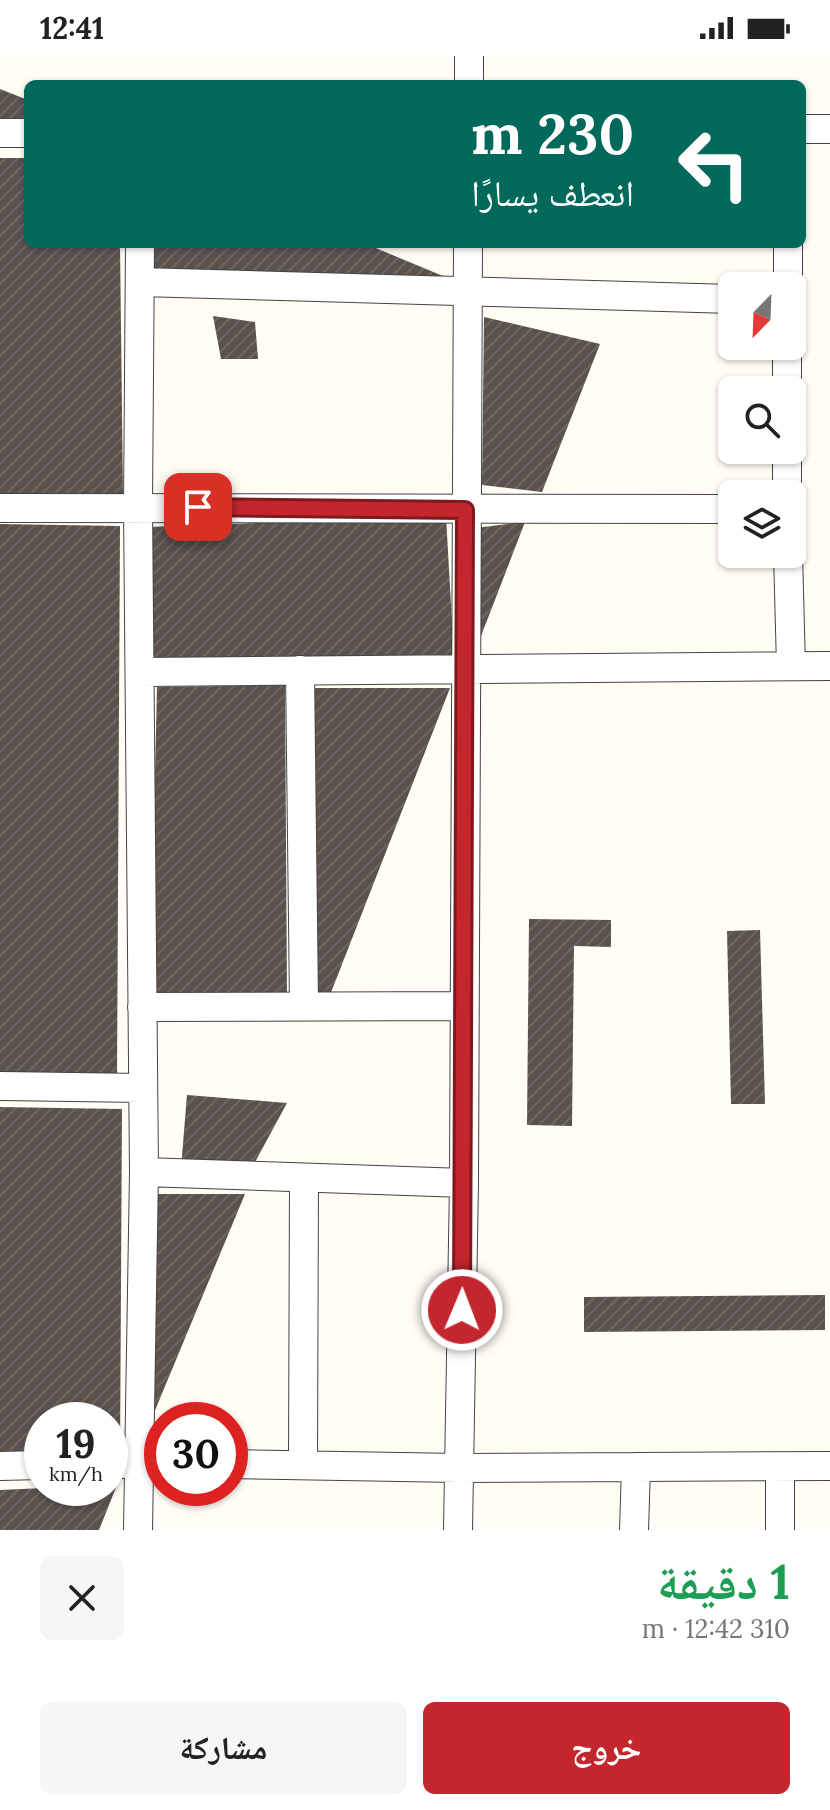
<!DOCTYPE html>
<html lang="ar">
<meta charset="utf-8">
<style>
:root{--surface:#fff;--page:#f6f6f6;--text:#222;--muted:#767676;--accent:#c4262e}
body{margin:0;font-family:Lora,"Noto Naskh Arabic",serif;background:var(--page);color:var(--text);direction:rtl;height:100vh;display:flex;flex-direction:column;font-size:30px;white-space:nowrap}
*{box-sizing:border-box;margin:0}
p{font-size:26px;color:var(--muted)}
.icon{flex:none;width:44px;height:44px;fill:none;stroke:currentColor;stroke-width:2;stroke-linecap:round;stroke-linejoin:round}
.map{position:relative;height:1474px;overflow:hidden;direction:ltr}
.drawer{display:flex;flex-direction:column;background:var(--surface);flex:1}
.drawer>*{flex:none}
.banner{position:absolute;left:24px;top:24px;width:782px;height:168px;border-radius:12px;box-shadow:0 2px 6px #0004;direction:rtl;background:#00695c;color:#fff;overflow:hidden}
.needle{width:52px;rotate:203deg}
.controls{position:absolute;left:718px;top:216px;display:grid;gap:16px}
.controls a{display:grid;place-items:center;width:88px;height:88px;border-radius:12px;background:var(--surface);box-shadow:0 2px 6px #0004;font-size:40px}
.speed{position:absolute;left:24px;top:1346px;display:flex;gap:16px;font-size:40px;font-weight:700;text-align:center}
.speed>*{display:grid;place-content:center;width:104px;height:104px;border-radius:50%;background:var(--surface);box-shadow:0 2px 6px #0004;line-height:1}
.speed small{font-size:20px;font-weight:400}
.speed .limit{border:12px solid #d22;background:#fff;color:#111}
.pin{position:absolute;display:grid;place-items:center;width:68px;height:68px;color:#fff;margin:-34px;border-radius:16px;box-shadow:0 4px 12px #0006}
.me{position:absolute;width:88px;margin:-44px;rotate:1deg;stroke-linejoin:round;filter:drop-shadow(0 0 6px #0008)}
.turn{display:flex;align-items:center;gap:28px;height:168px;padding:0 40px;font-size:36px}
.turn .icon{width:104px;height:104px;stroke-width:2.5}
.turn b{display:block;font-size:56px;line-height:68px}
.round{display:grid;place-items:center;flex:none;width:84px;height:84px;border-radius:12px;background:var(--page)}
.head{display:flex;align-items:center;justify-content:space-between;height:136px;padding:0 40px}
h1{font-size:48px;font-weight:700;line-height:60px;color:#1e9e55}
.cta{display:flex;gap:16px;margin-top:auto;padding:16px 40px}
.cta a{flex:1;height:92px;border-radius:12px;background:var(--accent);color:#fff;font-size:32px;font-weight:700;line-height:92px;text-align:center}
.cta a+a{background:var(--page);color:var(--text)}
.status{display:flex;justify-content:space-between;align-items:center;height:56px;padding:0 40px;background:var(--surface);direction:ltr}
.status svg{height:22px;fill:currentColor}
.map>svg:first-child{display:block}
.building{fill:url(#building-hatch)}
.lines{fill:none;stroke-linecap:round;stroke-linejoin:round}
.minor-casing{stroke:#444;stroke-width:30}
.minor{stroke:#fff;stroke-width:28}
.route-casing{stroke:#7f191e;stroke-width:20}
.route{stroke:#c4262e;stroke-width:14}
</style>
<div class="status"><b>12:41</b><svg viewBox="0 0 49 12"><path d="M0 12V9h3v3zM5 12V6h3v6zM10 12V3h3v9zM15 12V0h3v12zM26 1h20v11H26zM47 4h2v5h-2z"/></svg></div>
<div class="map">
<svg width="830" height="1474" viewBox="0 0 830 1474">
<defs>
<pattern id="building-hatch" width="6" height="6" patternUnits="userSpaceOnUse" patternTransform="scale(2)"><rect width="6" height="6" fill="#5a524d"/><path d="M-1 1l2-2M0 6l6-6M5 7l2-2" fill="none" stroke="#6d6662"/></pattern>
</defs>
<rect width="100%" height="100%" fill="#fffdf5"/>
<path class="building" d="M0,33L28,44V65L0,66Z
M0,102H28V188H120L123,438H0Z
M151,188H366L455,225L152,218Z
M213,260L255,266L258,303H221Z
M484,261L600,288L542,436L482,429Z
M446,460L454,602L154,606L148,471Z
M525,466L476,593L475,472Z
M0,468L120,470L117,1024L0,1021Z
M285,629L287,938L150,939L157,631Z
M312,632H450L330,939L313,938Z
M529,863L611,864V891L574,890L572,1070L527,1069Z
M760,874L765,1048H731L727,875Z
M187,1039L287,1047L254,1108L181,1112Z
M0,1051L122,1053L120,1401H110V1364H42V1400L0,1399Z
M153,1138H245L146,1376Z
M825,1239V1274L584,1276V1241Z
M110,1429H117L99,1474H0V1434Z"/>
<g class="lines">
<defs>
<path id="minor" d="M469,28V0
M802,73H830
M0,77H28
M141,226L732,243
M788,230V188
M787,290V334
M787,438V394
M0,452L732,453
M788,498L791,610
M300,614L304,948
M142,616L830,610
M142,951L463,950
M0,1030L143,1032
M144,1116L464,1127
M110,1408H162
M230,1408L459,1412L830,1410
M303,1408L304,1122
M0,1410L42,1409
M138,1474L144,1116L138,451L140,188
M458,1474L464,1127L468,188
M634,1474L636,1411
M780,1474V1411"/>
</defs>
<use href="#minor" class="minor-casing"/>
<use href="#minor" class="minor"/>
</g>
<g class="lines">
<defs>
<path id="route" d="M198,451L465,454L462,1254"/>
</defs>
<use href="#route" class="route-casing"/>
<use href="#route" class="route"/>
</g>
</svg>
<div class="controls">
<a><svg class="needle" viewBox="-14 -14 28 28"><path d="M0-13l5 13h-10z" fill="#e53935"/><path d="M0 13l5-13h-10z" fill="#767676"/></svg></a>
<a><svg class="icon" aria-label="search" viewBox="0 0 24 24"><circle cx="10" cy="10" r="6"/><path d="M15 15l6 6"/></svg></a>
<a><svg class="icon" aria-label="layers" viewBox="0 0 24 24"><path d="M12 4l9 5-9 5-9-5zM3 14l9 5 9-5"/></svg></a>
</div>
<div class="speed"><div>19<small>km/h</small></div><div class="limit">30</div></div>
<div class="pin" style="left:198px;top:451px;background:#d93025"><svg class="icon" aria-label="arrive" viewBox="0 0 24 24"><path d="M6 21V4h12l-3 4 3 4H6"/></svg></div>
<svg class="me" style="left:462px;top:1254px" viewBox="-20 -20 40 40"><circle r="17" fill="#c4262e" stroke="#fff" stroke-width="3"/><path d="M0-11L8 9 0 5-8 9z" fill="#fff"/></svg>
<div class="banner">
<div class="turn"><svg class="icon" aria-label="left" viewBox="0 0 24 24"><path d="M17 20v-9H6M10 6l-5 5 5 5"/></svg><div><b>230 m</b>انعطف يسارًا</div></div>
</div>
</div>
<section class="drawer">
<div class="head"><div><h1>1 دقيقة</h1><p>310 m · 12:42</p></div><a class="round"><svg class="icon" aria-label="close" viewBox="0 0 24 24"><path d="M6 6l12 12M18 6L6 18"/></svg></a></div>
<div class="cta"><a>خروج</a><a>مشاركة</a></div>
</section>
